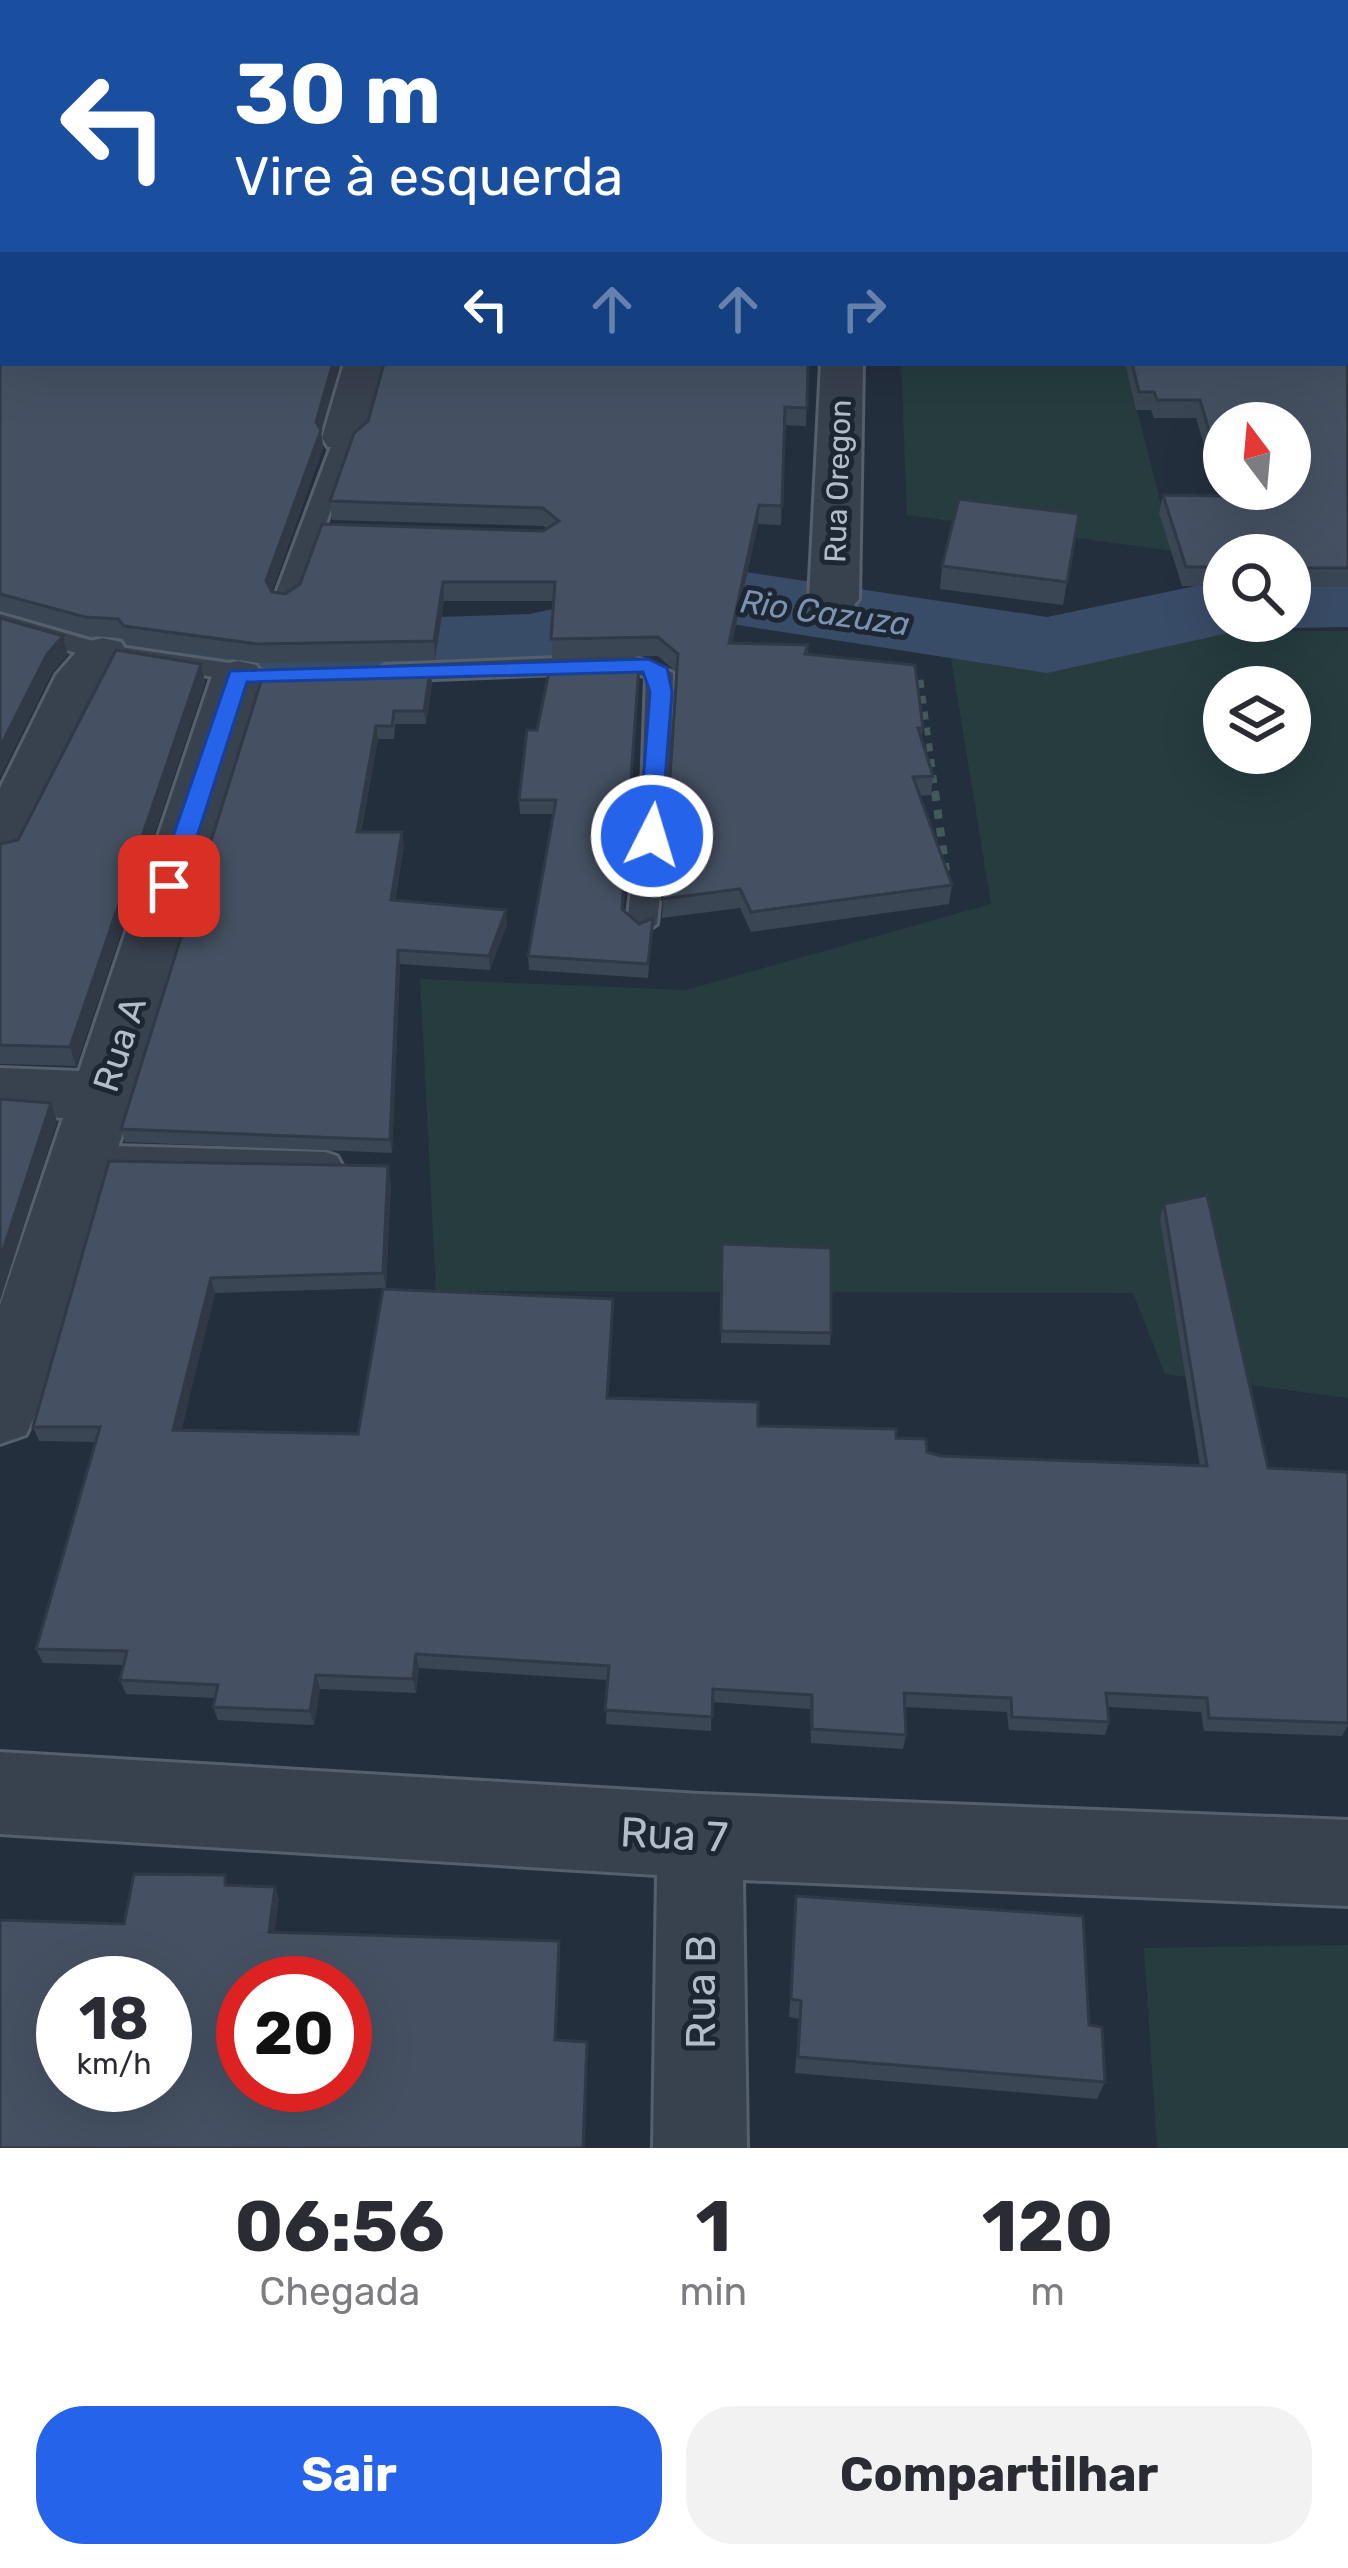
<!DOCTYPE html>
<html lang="pt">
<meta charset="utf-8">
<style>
:root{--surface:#fff;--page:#f2f2f3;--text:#2b2b33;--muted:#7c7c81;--accent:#2563eb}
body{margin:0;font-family:Rubik,sans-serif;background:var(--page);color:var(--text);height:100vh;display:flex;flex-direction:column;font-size:45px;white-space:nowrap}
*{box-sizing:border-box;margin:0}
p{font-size:39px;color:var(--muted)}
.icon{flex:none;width:66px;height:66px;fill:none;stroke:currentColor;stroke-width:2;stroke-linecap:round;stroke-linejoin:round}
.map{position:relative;height:2148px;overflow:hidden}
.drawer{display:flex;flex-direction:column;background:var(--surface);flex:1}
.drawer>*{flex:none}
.guide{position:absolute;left:0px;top:0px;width:1350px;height:366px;box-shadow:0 12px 48px #0002;background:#1a4fa0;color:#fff;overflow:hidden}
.needle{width:78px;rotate:344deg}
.controls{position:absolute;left:1203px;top:402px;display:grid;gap:24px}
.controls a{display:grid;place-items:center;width:108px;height:108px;border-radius:50%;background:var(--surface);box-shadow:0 12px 48px #0002;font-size:60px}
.speed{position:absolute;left:36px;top:1956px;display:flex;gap:24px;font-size:60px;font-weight:700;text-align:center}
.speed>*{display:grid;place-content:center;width:156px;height:156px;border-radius:50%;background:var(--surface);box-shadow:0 12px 48px #0002;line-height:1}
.speed small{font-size:30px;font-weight:400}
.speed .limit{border:18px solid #d22;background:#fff;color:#111}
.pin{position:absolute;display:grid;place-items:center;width:102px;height:102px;color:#fff;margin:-51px;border-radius:24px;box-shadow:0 6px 18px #0006}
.me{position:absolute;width:132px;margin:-66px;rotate:5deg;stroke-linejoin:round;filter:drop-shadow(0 0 9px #0008)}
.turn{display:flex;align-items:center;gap:42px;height:252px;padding:0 36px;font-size:54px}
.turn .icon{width:156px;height:156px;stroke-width:2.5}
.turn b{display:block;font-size:84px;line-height:102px}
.lanes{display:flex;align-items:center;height:114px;padding:0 36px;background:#0003;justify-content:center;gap:60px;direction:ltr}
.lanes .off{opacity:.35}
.eta{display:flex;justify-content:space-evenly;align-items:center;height:204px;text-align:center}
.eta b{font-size:72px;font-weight:700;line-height:84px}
.action{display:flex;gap:24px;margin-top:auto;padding:24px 36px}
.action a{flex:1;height:138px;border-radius:48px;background:var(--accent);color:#fff;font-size:48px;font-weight:700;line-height:138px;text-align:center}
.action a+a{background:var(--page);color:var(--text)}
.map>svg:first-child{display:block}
.green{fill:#263c3f;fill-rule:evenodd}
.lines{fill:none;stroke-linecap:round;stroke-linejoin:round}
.river{fill:#394c67;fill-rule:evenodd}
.service-casing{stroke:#565f6c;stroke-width:6}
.minor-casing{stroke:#565f6c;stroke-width:6}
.path-far1{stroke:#44595c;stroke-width:6;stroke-dasharray:8 8;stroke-linecap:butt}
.path{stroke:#44595c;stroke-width:8;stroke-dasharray:9 9;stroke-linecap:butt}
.service{fill:#38414e;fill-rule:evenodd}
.minor{fill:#38414e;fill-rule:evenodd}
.wall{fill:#3b4654;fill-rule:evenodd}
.shaded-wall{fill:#303945}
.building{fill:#455162;stroke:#303945;stroke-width:3;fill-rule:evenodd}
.route{fill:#2563eb;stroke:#184099;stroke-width:3}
.labels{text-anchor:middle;stroke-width:10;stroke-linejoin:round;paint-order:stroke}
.far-street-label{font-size:30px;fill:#b4bcc9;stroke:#1d2633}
.far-water-label{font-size:33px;font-style:italic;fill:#7c92b1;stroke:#1d2633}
.street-label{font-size:36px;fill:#b4bcc9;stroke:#1d2633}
.near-street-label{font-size:42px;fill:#b4bcc9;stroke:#1d2633}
</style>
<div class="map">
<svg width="1348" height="2148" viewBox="0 0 1348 2148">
<rect width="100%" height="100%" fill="#242f3e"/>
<path class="green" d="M901,363H1125L1173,551L907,515Z
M1264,631H1348V1398L1165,1374L1133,1293L436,1291L420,979L686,990L991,904L951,658L1046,665L1174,638ZM1224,687H1290V753H1224Z
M1348,1945V2148H1157L1144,1948Z"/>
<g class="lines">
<path class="river" d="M732,570L1047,617L1224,580V621H1259L1224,634L1047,673L732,624L530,668L246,679L69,652L0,630V571L87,600L246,623L530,614Z
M1348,573V627L1290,628L1262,621H1290V574Z"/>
<defs>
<path id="service" d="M336,433L356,438L299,601L286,609L277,606L273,601Z
M0,614L106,645L256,667L270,675L256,683L103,661L0,630Z
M631,655L673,673L670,792L657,924L642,934L627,924L642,792L646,677L629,671L385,681L372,673L385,665Z
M81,1145L325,1152L337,1156L342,1165L337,1174L325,1178L81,1171L69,1167L64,1158L69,1149Z"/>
<path id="minor" d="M816,0H848V3H816Z
M0,186H3V208H0Z
M344,363H386L366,438L360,447H328L322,438Z
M821,363H863L859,599L851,609L834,614L817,609L809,599Z
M103,638L121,642L128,653L105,681L28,844L20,857L0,862V788L56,675L85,642Z
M238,661L256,665L264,676L36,1413L26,1435L0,1444V1305L63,1118L0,1114V1068L79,1071L212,676L220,665Z
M0,1752L700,1794L1348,1820V1906L743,1880L747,2148H653L657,1875L0,1834Z"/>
</defs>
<use href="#service" class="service-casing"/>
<use href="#minor" class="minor-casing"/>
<path class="path-far1" d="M907,676L920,677L936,795"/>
<path class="path" d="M935,792L946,871"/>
<use href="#service" class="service"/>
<use href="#minor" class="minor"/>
</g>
<path class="wall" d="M0,89H3V173H0Z
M1348,275V587H1290V555H1224V586H1182L1159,513L1163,495L1219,496L1196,418H1154L1151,410H1136L1125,363H1347ZM1224,423L1290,489H1224Z
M0,336L3,363H340L321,431L323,448L272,591L285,594L547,529L544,526L332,520L330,501L808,363L806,426L784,425L781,525L758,524L732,643L808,645V655L923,728L921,739L933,776L931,795L919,796L952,885L949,904L751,932L740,908L662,918L676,672L658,656L552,658L553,601H444L435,660L260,663L128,645L122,638L90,636L0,611Z
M1079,514L1063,605L940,589L942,566Z
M201,664L205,683L76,1066L0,1064V844L18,840Z
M639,665L623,910L639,924L653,918L648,978L529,970L528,956L554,814H520L519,800L537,730Z
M430,671L432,684L426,724H395L394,739H378L361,832L404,845L395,901L507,924L490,970L400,964L392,1153L125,1142L121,1129L263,675Z
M109,1161L391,1182L386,1288L215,1293L181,1430L358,1434L613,1315L608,1398L758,1426L896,1438L941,1456L1200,1466L1160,1219L1164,1204L1268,1468L1348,1472V1725L1342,1736L1204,1731L1201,1712L1108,1707L1109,1722L1105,1735L1009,1730L1007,1712L904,1707L906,1735L903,1749L811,1743L810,1709L712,1702L711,1731L606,1724L608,1680L419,1668L416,1693L320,1689L314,1725L218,1720L213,1707L215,1698L126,1694L120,1680L124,1665L43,1663L36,1649L96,1442L39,1441L33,1427Z
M722,1244L831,1333L830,1345L721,1343Z
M796,1896L1089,2025L1105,2082L1097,2099L795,2073L799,2019L789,2017Z"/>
<path class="shaded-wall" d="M333,363H340L321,431L323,448L269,599L266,581Z
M759,505L758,524L728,662L729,643Z
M443,582L444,601L435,660L434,641Z
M63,636L68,655L52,673L0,778V747L47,654Z
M201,664L205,683L76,1066L70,1047Z
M639,665V679L623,924L622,909Z
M430,671L432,684L426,724L424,711Z
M376,726L378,739L358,845L357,832Z
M402,832L404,845L393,914L391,900Z
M506,910L507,924L490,970L489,956Z
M398,950L400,964L392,1153L390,1140Z
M51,1103L57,1122L0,1301V1259Z
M388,1166L391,1182L386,1288L383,1273Z
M211,1278L215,1293L178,1445L173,1430Z
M613,1299V1315L607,1413V1398Z
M416,1654L419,1668L416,1693L413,1679Z
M316,1675L320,1689L314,1725L310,1711Z
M275,1887L279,1899L273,1944L269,1932Z
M559,1941L560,1952L556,2051L555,2040Z
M587,2042L585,2148H583Z"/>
<path class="building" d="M73,0H447L444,3H71Z
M530,0H780L781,3H529Z
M886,0H1348V99L1347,3H887Z
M0,89H3V156H0Z
M1347,114L1348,126L1347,273Z
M1347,275L1348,568H1290V555H1224V567H1186L1163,495L1229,496L1227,489H1290V423H1224V481L1200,400H1157L1154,392H1139L1132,363H1347Z
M0,336H3V363H333L316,422L321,430L266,581L272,592L285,594L300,584L322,524L543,531L559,521L543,508L330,501L354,433L368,421L384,363H808L807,408L785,407L782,506L759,505L729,643L808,645L805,654L915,665L923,728H918L933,776L913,777L952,885L751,912L740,889L662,899L678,654L658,637L551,639L555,582H443L434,641L257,644L124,626L118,619L85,617L0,594Z
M959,499L1079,514L1067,582L942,566Z
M0,618L63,636L47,654L0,747Z
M116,650L201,664L70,1047L0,1045V844L18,840Z
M639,665L622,909L639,924L653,918L648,964L528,956L556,800H519L527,730H537L550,667Z
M430,671L424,711H394L392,726H376L357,832H402L391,900L506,910L489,956L398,950L390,1140L121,1129L263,675Z
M0,1099L51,1103L0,1259Z
M109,1161L388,1166L383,1273L211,1278L173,1430L358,1434L383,1289L613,1299L607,1398L758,1402V1426L896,1429V1438L926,1439L927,1452L941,1456L1207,1466L1164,1204L1207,1195L1268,1468L1348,1472V1723L1209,1718L1207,1698L1106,1693L1109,1722L1012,1717L1011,1698L904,1693L906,1735L812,1729V1695L713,1689L712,1717L605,1710L609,1666L416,1654L413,1679L316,1675L310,1711L213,1707L218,1685L120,1680L127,1651L36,1649L100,1427H33Z
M722,1244L831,1248V1333L721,1331Z
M134,1874L225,1875V1885L275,1887L269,1932L559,1941L555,2040L587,2042L583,2148H0V1920L124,1924ZM63,1983H165V2085H63ZM243,1983H345V2085H243Z
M796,1896L1083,1916L1089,2025L1102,2027L1105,2082L798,2057L801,2001L791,1999Z"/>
<path class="route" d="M648,659L667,668L672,692L660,842L652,844L639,836L650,692L643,672L247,682L181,886L169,895L156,886L230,671Z"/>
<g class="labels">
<g class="far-street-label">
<text transform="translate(838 481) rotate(-88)" y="10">Rua Oregon</text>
</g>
<g class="far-water-label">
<text transform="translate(825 612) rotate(8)" y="12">Rio Cazuza</text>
</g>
<g class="street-label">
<text transform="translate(119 1044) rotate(-72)" y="13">Rua A</text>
</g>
<g class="near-street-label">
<text transform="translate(674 1834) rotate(3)" y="15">Rua 7</text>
<text transform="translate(700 1992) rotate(-90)" y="15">Rua B</text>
</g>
</g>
</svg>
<div class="controls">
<a><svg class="needle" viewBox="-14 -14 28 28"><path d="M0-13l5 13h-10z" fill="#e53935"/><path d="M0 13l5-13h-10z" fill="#7c7c81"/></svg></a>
<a><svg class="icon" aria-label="search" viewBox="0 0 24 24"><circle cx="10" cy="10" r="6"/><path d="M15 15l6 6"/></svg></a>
<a><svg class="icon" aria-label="layers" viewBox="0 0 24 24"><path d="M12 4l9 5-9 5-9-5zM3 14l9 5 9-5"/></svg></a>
</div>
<div class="speed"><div>18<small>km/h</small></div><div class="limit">20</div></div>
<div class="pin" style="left:169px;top:886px;background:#d93025"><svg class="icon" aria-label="arrive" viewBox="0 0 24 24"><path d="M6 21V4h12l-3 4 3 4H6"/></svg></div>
<svg class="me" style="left:652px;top:836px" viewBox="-20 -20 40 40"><circle r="17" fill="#2563eb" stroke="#fff" stroke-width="3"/><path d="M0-11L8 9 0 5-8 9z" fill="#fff"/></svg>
<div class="guide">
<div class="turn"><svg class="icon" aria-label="left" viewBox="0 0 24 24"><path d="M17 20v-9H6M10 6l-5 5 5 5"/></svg><div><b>30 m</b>Vire à esquerda</div></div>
<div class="lanes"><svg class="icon" aria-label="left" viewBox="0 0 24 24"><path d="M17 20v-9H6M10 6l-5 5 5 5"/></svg><svg class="icon off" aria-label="ahead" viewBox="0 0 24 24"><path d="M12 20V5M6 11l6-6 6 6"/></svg><svg class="icon off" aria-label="ahead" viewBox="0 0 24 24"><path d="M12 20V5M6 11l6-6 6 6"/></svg><svg class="icon off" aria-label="right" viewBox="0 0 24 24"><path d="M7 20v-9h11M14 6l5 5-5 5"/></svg></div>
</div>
</div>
<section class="drawer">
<div class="eta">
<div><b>06:56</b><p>Chegada</p></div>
<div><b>1</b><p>min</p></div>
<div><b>120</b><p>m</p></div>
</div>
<div class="action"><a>Sair</a><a>Compartilhar</a></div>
</section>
